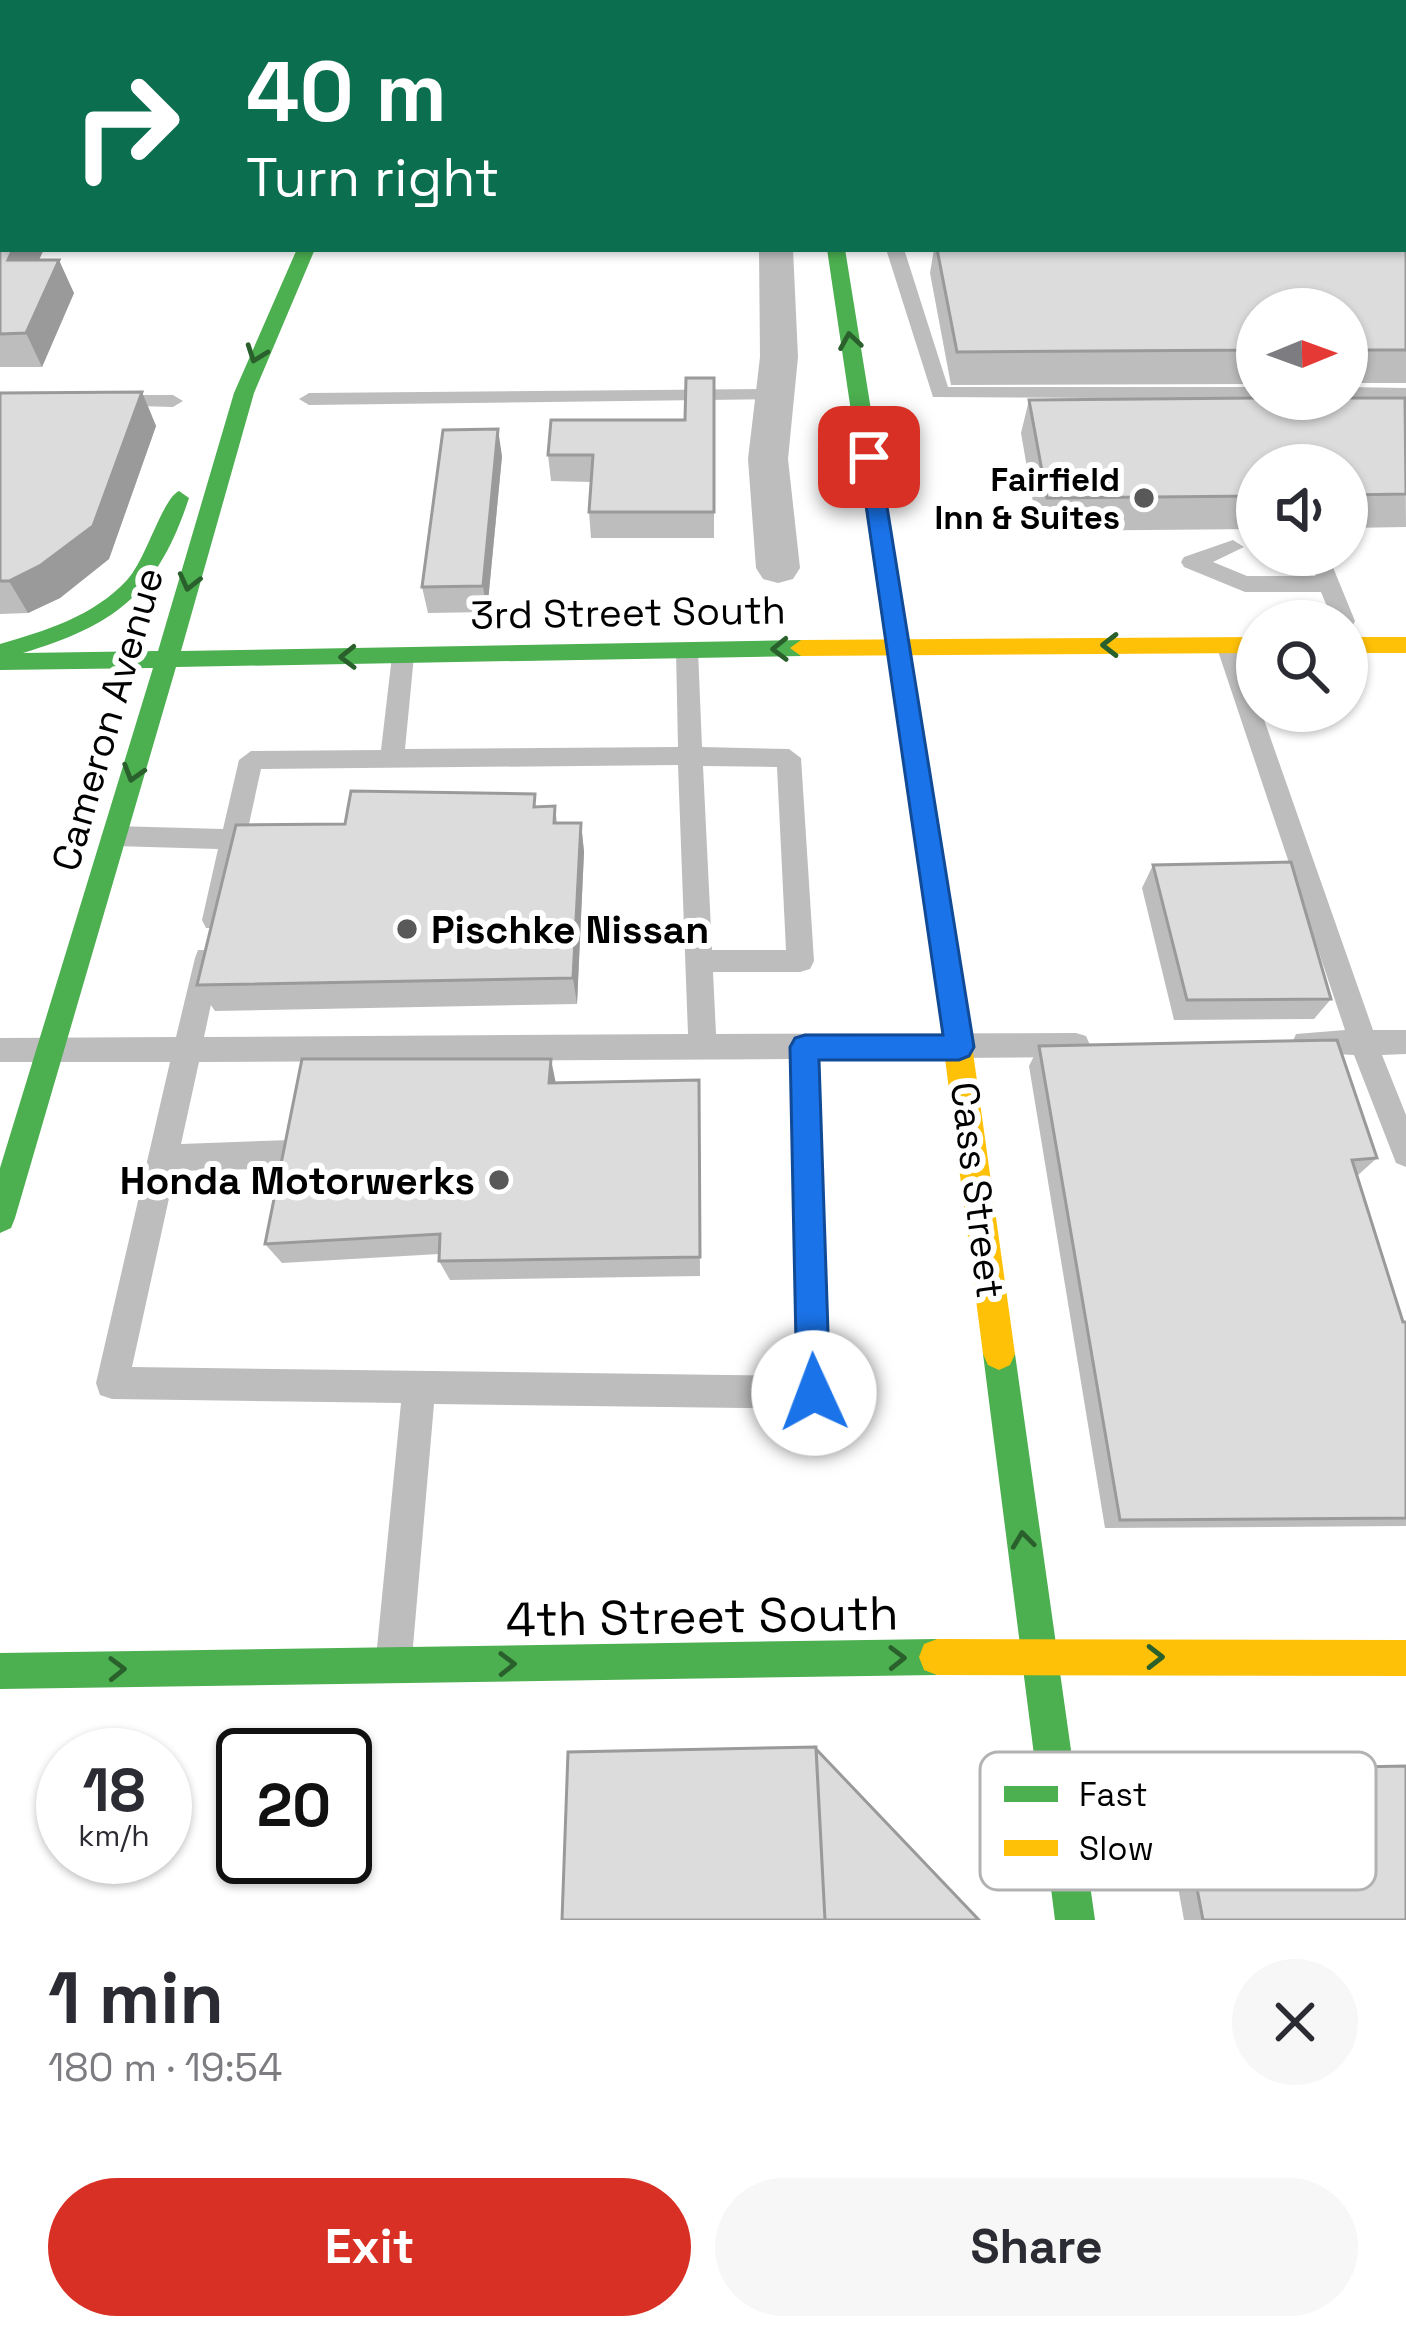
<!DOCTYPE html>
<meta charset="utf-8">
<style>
:root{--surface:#fff;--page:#f7f7f7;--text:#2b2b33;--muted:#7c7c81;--accent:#d93025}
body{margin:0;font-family:"Space Grotesk",sans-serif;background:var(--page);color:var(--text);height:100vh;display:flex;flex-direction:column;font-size:45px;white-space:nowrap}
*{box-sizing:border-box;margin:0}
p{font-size:39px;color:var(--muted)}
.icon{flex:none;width:66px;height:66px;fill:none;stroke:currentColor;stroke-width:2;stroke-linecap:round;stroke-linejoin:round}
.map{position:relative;height:1920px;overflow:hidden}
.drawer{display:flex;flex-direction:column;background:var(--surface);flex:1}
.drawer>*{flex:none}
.banner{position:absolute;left:0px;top:0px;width:1407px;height:252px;box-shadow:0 3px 9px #0004;background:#0b6e4f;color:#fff;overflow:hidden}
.needle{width:78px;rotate:89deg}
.tools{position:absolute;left:1236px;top:288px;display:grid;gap:24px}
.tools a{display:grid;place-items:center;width:132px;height:132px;border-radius:50%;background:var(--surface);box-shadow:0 3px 9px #0004;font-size:60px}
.speed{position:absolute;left:36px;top:1728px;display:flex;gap:24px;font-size:60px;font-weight:700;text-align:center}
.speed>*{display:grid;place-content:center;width:156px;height:156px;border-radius:50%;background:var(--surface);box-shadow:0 3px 9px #0004;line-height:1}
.speed small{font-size:30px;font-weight:400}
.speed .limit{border:6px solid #111;border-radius:18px;background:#fff;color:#111}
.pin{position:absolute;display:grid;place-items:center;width:102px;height:102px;color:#fff;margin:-51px;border-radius:24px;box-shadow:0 6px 18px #0006}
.me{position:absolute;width:132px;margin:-66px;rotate:358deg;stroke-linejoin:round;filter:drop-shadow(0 0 9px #0008)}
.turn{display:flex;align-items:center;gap:42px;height:252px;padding:0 48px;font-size:54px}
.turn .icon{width:156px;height:156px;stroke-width:2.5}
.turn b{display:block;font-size:84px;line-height:102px}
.round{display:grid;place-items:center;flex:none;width:126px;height:126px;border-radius:63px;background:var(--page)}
.overview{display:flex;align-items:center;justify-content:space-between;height:204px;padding:0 48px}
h1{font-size:72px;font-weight:700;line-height:90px}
.primary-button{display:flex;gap:24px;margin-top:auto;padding:24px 48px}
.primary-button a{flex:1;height:138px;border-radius:72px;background:var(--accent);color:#fff;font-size:48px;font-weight:700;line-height:138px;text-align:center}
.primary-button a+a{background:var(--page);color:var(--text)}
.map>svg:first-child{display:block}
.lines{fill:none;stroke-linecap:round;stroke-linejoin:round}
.lane{fill:#bdbdbd;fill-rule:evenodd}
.street{fill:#bdbdbd;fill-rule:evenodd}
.fast{fill:#4caf50;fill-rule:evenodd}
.slow{fill:#ffc107;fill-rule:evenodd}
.wall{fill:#bdbdbd}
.shaded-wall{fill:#9a9a9a}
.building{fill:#dcdcdc;stroke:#9a9a9a;stroke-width:3}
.oneway{stroke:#2a602c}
.route{fill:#1a73e8;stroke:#114b97;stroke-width:3}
.poi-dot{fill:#595959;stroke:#fff;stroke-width:4.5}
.labels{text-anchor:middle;stroke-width:12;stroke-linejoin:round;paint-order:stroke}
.far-poi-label{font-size:33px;font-weight:bold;fill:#000;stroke:#fff;text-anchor:end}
.street-label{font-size:39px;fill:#000;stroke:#fff}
.poi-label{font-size:39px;font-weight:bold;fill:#000;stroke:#fff;text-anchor:start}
.near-street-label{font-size:48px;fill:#000;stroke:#fff}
.key{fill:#fff;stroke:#b2b2b2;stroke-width:3}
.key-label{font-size:33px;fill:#000}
</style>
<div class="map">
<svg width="1406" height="1920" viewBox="0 0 1406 1920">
<rect width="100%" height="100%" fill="#fff"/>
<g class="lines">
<path class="lane" d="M886,249H904L948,387H1257V399L933,397Z
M1347,387L1406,388V400L1347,399Z
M777,389L784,391V399L309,405L299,399L309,393Z
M112,395H173L183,401L173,407L105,405V397Z
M1233,540L1244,547L1213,562L1247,576H1316L1296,555H1322L1330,560L1355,621L1352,627L1347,628V621H1333L1321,592H1245L1184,567L1181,562L1184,557Z
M1227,637C1246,646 1257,690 1257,711H1261L1373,1030H1406V1054L1382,1055L1406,1115V1167L1396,1163L1354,1055L1296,1052L1292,1043L1296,1034L1345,1030L1216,645Z
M687,642L698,650L702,747L789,749L801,758L814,961L810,969L800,972H713L716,1034L1076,1033L1086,1036L1090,1045L1086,1054L1076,1057L819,1059L830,1393L826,1405L814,1409L434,1404L412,1658L407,1671L394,1676L381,1671L376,1658L401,1403L112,1399L100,1395L96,1383L170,1062H0V1038L176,1037L195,958L198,950H218L221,958L204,1037L688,1034L678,765L261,769L228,920L224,928H206L202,920L218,849L114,846L101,836L114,826L223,829L239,760L251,751L381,750L392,656L403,648L414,656L405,749L678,747L676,650ZM703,766L777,767L786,950H712ZM791,1059L797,1376L132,1367L175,1171L290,1168L300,1164L305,1154L300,1144L290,1140L181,1144L199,1062Z"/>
<path class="street" d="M1354,0H1382L1384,3H1356Z
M1404,44L1406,45V64L1404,63Z
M0,197H3V217H0Z
M759,249H793L798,357L788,459L800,568L793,579L778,583L763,579L756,568L748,459L760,357Z"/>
<path class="fast" d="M794,0H808V3H794Z
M297,249H315L254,393L181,651L801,640L812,648L801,656L176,667L15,1218L11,1228L0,1233V1168L153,668L0,670V644C45,631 94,616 127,580C146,560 162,499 179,491L189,498C158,592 117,625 23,653L158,651L234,393Z
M827,249H845L962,973L958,981L948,985L938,981L934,973Z
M999,1338L1010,1343L1015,1354L1095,1920H1055L983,1354L988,1343Z
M937,1639L950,1644L955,1657L950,1670L937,1675L0,1689V1653Z"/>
<path class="slow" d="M1257,637V653L801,656L790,648L801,640Z
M1347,637H1406V653H1347Z
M948,961L958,965L962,973L1015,1354L1010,1365L999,1370L988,1365L983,1354L934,973L938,965Z
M937,1639L1406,1640V1676L937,1675L924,1670L919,1657L924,1644Z"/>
</g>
<path class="wall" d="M0,0H116L114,3H3V25H0Z
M1206,0H1361L1363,3H1207Z
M0,34H3V181H0Z
M1404,91L1406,94V170H1404Z
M1406,195V383H1347V309H1257V384L951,385L930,273L934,249H1404Z
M0,214L44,249L39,260L74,293L42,367H0Z
M714,378V538H591L589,512L591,482L551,481L548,455L685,420Z
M142,392L156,426L109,559L60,598L28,613L0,614V393Z
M1405,398L1406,527L1347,528V465H1257V529L1038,531L1021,433L1029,400Z
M502,456L487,612L428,613L422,587Z
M555,806L557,823H581L584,852L577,1004L215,1011L197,985L345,824Z
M1153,865L1331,999L1314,1019L1174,1020L1142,888Z
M1039,1046L1377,1158L1357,1176L1403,1322H1406V1526L1105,1528L1029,1066Z
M699,1080L700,1276L450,1280L439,1261V1254L282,1263L265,1244L556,1082Z
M1406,1765V1920H1184L1161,1793L1180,1769Z"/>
<path class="shaded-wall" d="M94,0H116L114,3H95Z
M13,249H44L23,294L8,260Z
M59,260L74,293L42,367L26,333Z
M142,392L156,426L109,559L60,598L28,613L9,581Z
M498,429L502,456L487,612L483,586Z
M581,823L584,852L577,1004L573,978Z
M551,1059L556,1084L549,1083Z"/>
<path class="building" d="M1239,0H1361L1363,3H1241Z
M0,34H3V154H0Z
M1404,91L1406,94V137H1404Z
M1404,195H1406V350H1347V309H1257V350L957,352L937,249H1404Z
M0,214H3V249H13L8,260H59L26,333L0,334Z
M686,378H714V512H589L593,455H548L551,420H685Z
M142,392L93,526L41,565L9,581H0V393Z
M1257,398H1405L1406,494L1347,495V465H1257V496L1047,498L1029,400Z
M498,429L483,586L422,587L443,430Z
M351,791L535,794L534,807L555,806L554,823H581L573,978L197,985L236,825L345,824Z
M1291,862L1331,999L1187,1000L1153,865Z
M1337,1040L1377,1158L1352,1160L1403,1322H1406V1518L1120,1520L1039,1046Z
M302,1059H551L549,1083L699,1080L700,1257L439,1261L440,1234L265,1244Z
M816,1747L825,1920H562L568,1752Z
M816,1749L979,1920H825Z
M1406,1766V1920H1203L1179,1794L1199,1770Z"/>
<defs><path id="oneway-chevron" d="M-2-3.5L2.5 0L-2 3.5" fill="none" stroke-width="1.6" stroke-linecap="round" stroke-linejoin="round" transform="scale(3)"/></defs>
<g class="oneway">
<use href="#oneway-chevron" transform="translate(850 341) rotate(-99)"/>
<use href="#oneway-chevron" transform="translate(256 354) rotate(110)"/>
<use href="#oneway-chevron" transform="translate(189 582) rotate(104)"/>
<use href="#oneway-chevron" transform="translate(1110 645) rotate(-180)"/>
<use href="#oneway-chevron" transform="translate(780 649) rotate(179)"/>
<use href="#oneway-chevron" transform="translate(348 657) rotate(179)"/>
<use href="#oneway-chevron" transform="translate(133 773) rotate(107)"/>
<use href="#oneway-chevron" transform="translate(1023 1540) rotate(-97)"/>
<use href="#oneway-chevron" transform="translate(1155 1657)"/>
<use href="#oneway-chevron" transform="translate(897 1658) rotate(-1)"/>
<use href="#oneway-chevron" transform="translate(507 1664) rotate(-1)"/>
<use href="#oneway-chevron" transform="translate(117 1669) rotate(-1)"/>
</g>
<path class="route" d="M869,450L879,457L974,1047L969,1056L959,1060H819L830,1393L825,1405L814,1409L802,1405L797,1393L790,1047L795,1038L805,1035H943L859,457Z"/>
<g class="poi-dot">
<circle cx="1144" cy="498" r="12"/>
<circle cx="407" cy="929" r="12"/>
<circle cx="499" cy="1180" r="12"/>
</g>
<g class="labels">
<g class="far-poi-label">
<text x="1120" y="491">Fairfield<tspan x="1120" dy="38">Inn &amp; Suites</tspan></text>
</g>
<g class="street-label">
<text transform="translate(628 612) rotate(-1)" y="14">3rd Street South</text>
<text transform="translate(107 719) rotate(-74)" y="14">Cameron Avenue</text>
<text transform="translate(978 1190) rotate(83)" y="14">Cass Street</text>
</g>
<g class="poi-label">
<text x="431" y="943">Pischke Nissan</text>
<text x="475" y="1194" text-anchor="end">Honda Motorwerks</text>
</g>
<g class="near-street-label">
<text transform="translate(702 1616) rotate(-1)" y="17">4th Street South</text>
</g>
</g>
<rect x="980" y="1752" width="396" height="138" rx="18" class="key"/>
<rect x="1004" y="1786" width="54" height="16" fill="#4caf50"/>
<rect x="1004" y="1840" width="54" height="16" fill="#ffc107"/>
<g class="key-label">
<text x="1079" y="1806">Fast</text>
<text x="1079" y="1860">Slow</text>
</g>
</svg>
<div class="tools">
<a><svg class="needle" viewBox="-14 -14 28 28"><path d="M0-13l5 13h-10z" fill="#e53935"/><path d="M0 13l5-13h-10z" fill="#7c7c81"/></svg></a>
<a><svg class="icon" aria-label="sound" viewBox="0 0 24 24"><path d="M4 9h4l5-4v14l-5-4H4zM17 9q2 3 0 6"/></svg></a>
<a><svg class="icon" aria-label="search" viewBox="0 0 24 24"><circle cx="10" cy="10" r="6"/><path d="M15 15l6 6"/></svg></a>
</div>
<div class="speed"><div>18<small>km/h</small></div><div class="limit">20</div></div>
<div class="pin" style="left:869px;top:457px;background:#d93025"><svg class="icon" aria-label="arrive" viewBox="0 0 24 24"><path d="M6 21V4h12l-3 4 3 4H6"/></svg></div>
<svg class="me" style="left:814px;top:1393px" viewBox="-20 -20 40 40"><circle r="19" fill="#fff"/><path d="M0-13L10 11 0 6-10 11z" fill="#1a73e8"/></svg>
<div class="banner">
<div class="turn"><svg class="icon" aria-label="right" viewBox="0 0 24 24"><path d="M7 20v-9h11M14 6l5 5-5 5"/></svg><div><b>40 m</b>Turn right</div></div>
</div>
</div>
<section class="drawer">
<div class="overview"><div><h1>1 min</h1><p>180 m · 19:54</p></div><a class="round"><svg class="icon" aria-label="close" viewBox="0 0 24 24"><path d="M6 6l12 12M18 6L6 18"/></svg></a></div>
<div class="primary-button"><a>Exit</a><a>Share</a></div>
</section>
